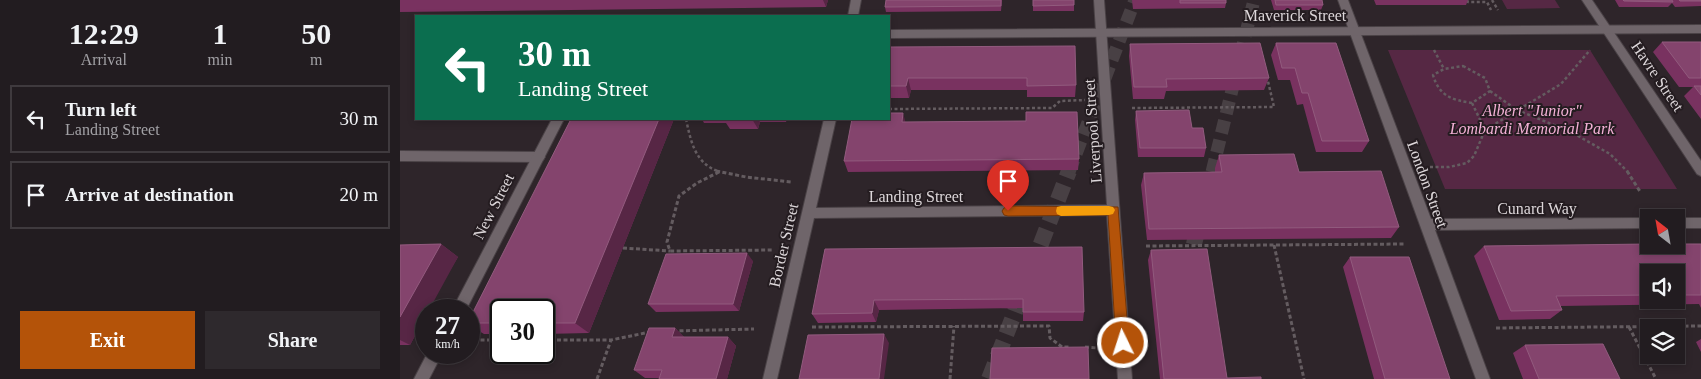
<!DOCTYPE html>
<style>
:root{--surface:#221c20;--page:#2e292d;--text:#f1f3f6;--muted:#a2a1a5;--line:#3f3a3e;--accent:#b45309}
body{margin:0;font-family:"Times New Roman",serif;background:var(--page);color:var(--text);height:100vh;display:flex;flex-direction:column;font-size:19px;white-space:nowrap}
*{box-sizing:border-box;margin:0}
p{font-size:16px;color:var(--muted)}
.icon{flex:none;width:28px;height:28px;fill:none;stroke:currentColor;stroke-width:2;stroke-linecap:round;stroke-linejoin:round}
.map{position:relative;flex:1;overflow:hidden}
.details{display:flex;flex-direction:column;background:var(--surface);width:400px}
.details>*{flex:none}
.banner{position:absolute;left:15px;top:15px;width:475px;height:105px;border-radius:0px;box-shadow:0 2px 8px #0003,0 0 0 1px var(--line);background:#0b6e4f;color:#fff;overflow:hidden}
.needle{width:32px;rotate:329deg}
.tools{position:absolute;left:1240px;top:209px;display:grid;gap:10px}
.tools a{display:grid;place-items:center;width:45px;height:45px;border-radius:0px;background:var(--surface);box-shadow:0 2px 8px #0003,0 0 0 1px var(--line);font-size:25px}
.speed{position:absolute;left:15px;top:299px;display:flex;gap:10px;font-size:25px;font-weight:700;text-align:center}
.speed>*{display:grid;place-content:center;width:65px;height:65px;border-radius:50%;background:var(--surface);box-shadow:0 2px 8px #0003,0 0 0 1px var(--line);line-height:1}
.speed small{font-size:12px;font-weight:400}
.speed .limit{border:2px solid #111;border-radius:8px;background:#fff;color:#111}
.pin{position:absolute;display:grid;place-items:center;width:42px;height:42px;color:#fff;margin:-51px -21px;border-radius:50% 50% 50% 0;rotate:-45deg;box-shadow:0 0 5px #0007}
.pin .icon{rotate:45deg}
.me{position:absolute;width:55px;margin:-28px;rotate:356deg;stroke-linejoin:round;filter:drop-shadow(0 0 4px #0008)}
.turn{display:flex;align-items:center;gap:18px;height:105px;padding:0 20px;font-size:22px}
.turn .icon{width:65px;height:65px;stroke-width:2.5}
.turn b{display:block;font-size:35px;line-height:42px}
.eta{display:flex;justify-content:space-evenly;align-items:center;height:85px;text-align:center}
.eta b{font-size:30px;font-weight:800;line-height:35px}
.cta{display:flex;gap:10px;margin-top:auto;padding:10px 20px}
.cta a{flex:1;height:58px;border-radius:0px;background:var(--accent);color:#fff;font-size:20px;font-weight:800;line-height:58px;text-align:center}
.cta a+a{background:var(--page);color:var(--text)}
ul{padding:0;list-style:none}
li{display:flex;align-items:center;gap:15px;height:68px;margin:0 10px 8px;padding:0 10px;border:2px solid var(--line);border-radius:0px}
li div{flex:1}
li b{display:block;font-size:19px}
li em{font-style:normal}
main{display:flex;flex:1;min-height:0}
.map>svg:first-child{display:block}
.green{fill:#562844}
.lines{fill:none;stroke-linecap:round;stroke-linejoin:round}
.highway-tunnel-far1{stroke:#484044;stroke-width:13;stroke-dasharray:13 7;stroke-linecap:butt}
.highway-tunnel{stroke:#484044;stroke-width:16;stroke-dasharray:16 8;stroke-linecap:butt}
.lane-casing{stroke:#4a4246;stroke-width:2}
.street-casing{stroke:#4a4246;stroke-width:2}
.secondary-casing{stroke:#4a4246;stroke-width:2}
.path-far1{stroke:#645c60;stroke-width:2.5;stroke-dasharray:3 2.5;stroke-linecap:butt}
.path{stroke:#645c60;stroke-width:3;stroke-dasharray:4 2.5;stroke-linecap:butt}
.lane{fill:#6f656a;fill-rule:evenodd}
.street{fill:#6f656a;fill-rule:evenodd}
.secondary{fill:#6f656a;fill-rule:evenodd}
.wall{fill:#793260;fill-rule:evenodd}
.shaded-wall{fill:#572645}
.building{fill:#84446d;stroke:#925b7e}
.route{fill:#b45309;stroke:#753606}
.slow{fill:#f59e0b}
.labels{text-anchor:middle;stroke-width:4;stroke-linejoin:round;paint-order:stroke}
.street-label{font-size:16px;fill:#ddd7da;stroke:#241c20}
.park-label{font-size:16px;font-style:italic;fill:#f3b0d5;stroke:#241c20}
</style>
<main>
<section class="details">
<div class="eta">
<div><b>12:29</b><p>Arrival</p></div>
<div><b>1</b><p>min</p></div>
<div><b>50</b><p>m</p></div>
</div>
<ul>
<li><svg class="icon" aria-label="left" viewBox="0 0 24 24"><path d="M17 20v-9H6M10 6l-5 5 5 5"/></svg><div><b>Turn left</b><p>Landing Street</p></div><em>30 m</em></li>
<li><svg class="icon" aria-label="arrive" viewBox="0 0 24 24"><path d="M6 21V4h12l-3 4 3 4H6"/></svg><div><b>Arrive at destination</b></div><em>20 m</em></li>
</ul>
<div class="cta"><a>Exit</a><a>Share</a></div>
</section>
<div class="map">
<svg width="1301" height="379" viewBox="0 0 1301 379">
<rect width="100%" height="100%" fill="#2e252a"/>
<path class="green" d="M1102,0H1155L1160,8L1107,9Z
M988,50H1190L1277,189H1045Z"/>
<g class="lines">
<path class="highway-tunnel-far1" d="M669,172L735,0
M812,172L854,0"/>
<path class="highway-tunnel" d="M807,191L812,171
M632,267L669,171
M788,268L800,220
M589,379L623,291"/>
<defs>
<path id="lane" d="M0,151L139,152L143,154L145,157L143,160L139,162L0,161Z"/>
<path id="street" d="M694,0H704L732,379H718L707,215L414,218L377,379H363L424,119H436L416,208L707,205Z
M938,0H948L1031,219L1249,218V228L1035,230L1090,379H1076Z
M1182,0H1192L1301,161V176L1297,174Z
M1276,218H1301V228H1276Z"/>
<path id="secondary" d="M451,0H461L458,16H448Z
M1301,25V33L489,38V30Z
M152,119H164L66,310H52Z
M28,352H43L29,379H14Z"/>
</defs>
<use href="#lane" class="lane-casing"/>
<use href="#street" class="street-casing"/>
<use href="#secondary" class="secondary-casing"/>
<path class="path-far1" d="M1067,0L1068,2H1087L1091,10
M1092,0L1098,10
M1034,50L1044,69
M1063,66L1085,78L1090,91L1072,103C1052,100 1039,96 1033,75L1044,69Z
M1090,91L1117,110L1171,132L1210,154L1228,172
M1072,103L1085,130
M732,108L874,107L867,77
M489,109L652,108L660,101L685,100
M286,119C291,142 295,164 320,172
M1030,167H1049L1067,163L1074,156L1085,130L1161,84L1190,50"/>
<path class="path" d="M316,171L346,177L391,182
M1227,171L1241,193
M319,172L297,183L279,196L267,242L270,251L374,250
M874,245L904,379
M746,246L1005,244
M223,248L270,251
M412,327L649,326L650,338L662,347H669
M1229,327L1256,379
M1096,328L1301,326
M273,331L354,329
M74,340H101
M144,340H211L250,332
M685,347L697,348
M197,379L211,340
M550,379L554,326"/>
<use href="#lane" class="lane"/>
<use href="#street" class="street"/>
<use href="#secondary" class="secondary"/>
</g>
<path class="wall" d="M0,0H428L426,7L0,12Z
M602,0L601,11L486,12L485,7Z
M633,0L674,5V11H633Z
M732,0H826V3L825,8L733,9Z
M871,0H922L923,5L921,10H874Z
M974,0H1068L1066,5H976Z
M1215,0H1301V6L1275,7L1272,3L1268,7H1219Z
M1262,42H1301V119L1284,96L1293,87H1279L1253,52Z
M876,43L969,141L962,152H916L903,104L897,105L890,80H878L871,55Z
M730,44L869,78L864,90L766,91L764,99H733L729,56Z
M489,47L676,85L675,97H627V90H511L509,98H489Z
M736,111L792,128L806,148L804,157H738L735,120Z
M171,119H302H274L189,333L144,334V310H101V334H84L69,325V323Z
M302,119H387L386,122H360L358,129H330L326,123H304Z
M505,122L679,159L678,170L448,172L444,161Z
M819,155L899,172L999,227L991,238L747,240L741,185L744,173L815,172V168Z
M41,244L58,257L26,310V315L10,345H0V245Z
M1301,244V308L1299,304L1160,306L1162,310L1150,319L1099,320L1074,256L1084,246ZM1249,272H1276V300H1249Z
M425,249L684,312L683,321H623V308L479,310L476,322L418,323L412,314Z
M751,250L827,378L861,379H760L748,260Z
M950,257L1050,379H974L943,267Z
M353,261L339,311L256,312L248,304Z
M275,328L284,337H328L336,346L327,379L245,378L234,370Z
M1301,339V352L1296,342Z
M1125,345L1220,379H1123L1113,353Z"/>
<path class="shaded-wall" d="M423,0H428L426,7Z
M508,78L511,90L509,98L506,86Z
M503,113L506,124L502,122Z
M259,119H274L189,333L175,323Z
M352,119H358L360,122L358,129Z
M41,244L58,257L29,310H26V315L10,345L0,340V317Z
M347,253L353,261L339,311L333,304Z
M474,300L479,310L476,322L472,313Z
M275,328L284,337H272Z
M484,334L489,343L484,379H479Z
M328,337L336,346L327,379H316Z"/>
<path class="building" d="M486,0H601V6L485,7Z
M633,0H674V5L633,6Z
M780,0H826V3H780Z
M875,0H922L923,5H876Z
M1223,0H1272L1273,2L1224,1Z
M1279,0H1301V1H1280Z
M1262,42H1301V78H1289Z
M860,43L869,78L766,79L767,87H734L730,44Z
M876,43H936L969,141H922L908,93H902L895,68H882Z
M675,46L676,85L627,86V78H508L506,86H489V47Z
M1294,86H1301V95Z
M789,110L792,128H803L806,148H740L736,111Z
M626,112H677L679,159L444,161L452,119H489V113H503L502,122L626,121Z
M171,119H259L175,323H144V310H101V323H69V320Z
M894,154L899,172L981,171L999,227L749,229L744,173L822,172L819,155Z
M41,244L0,317V245Z
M1249,244V245H1276V244H1301V295H1276V272H1249V295L1156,296L1162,310L1111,311L1084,246Z
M682,247L684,312H623V299L474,300L472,313L412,314L425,249Z
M807,249L827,378L861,377V379H764L751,250Z
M347,253L333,304H248L266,254Z
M950,257H1009L1050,379H985Z
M249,328H275L272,337H328L316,379H259L262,370H234Z
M484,334L479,379H399L408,335Z
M1203,344L1220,379H1139L1125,345Z
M688,347L689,379H590L592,348Z"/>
<path class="route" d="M608,206L718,207L729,343L727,348L723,350L718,348L716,343L708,215L608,216L604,215L602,211L604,208Z"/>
<path class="slow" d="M661,206H709L713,207L715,210L713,214L709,215L661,216L657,214L656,211L657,207Z"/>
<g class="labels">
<g class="street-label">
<text x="895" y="21">Maverick Street</text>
<text transform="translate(1258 76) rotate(56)" y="6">Havre Street</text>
<text transform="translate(692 131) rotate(-94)" y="6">Liverpool Street</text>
<text transform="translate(1028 184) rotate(70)" y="6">London Street</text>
<text x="516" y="202">Landing Street</text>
<text transform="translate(93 206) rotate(-63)" y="6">New Street</text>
<text x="1137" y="214">Cunard Way</text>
<text transform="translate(383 245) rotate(-77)" y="6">Border Street</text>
</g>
<g class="park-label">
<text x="1132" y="116">Albert "Junior"<tspan x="1132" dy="18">Lombardi Memorial Park</tspan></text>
</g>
</g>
</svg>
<div class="tools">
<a><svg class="needle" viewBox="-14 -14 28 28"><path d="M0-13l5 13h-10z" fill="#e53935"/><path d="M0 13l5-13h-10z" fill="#a2a1a5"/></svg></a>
<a><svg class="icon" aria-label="sound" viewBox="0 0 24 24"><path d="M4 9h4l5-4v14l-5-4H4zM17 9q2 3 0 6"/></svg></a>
<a><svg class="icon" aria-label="layers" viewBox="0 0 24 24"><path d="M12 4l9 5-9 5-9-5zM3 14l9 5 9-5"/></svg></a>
</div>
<div class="speed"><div>27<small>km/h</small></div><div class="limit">30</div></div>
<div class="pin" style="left:608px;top:211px;background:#d93025"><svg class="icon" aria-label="arrive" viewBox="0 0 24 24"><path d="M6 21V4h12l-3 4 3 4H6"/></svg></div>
<svg class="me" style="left:723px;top:343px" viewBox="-20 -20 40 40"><circle r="17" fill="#b45309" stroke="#fff" stroke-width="3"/><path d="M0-11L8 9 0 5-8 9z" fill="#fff"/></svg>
<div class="banner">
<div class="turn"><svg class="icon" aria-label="left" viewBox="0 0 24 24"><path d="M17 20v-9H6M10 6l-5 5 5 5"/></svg><div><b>30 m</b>Landing Street</div></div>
</div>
</div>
</main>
